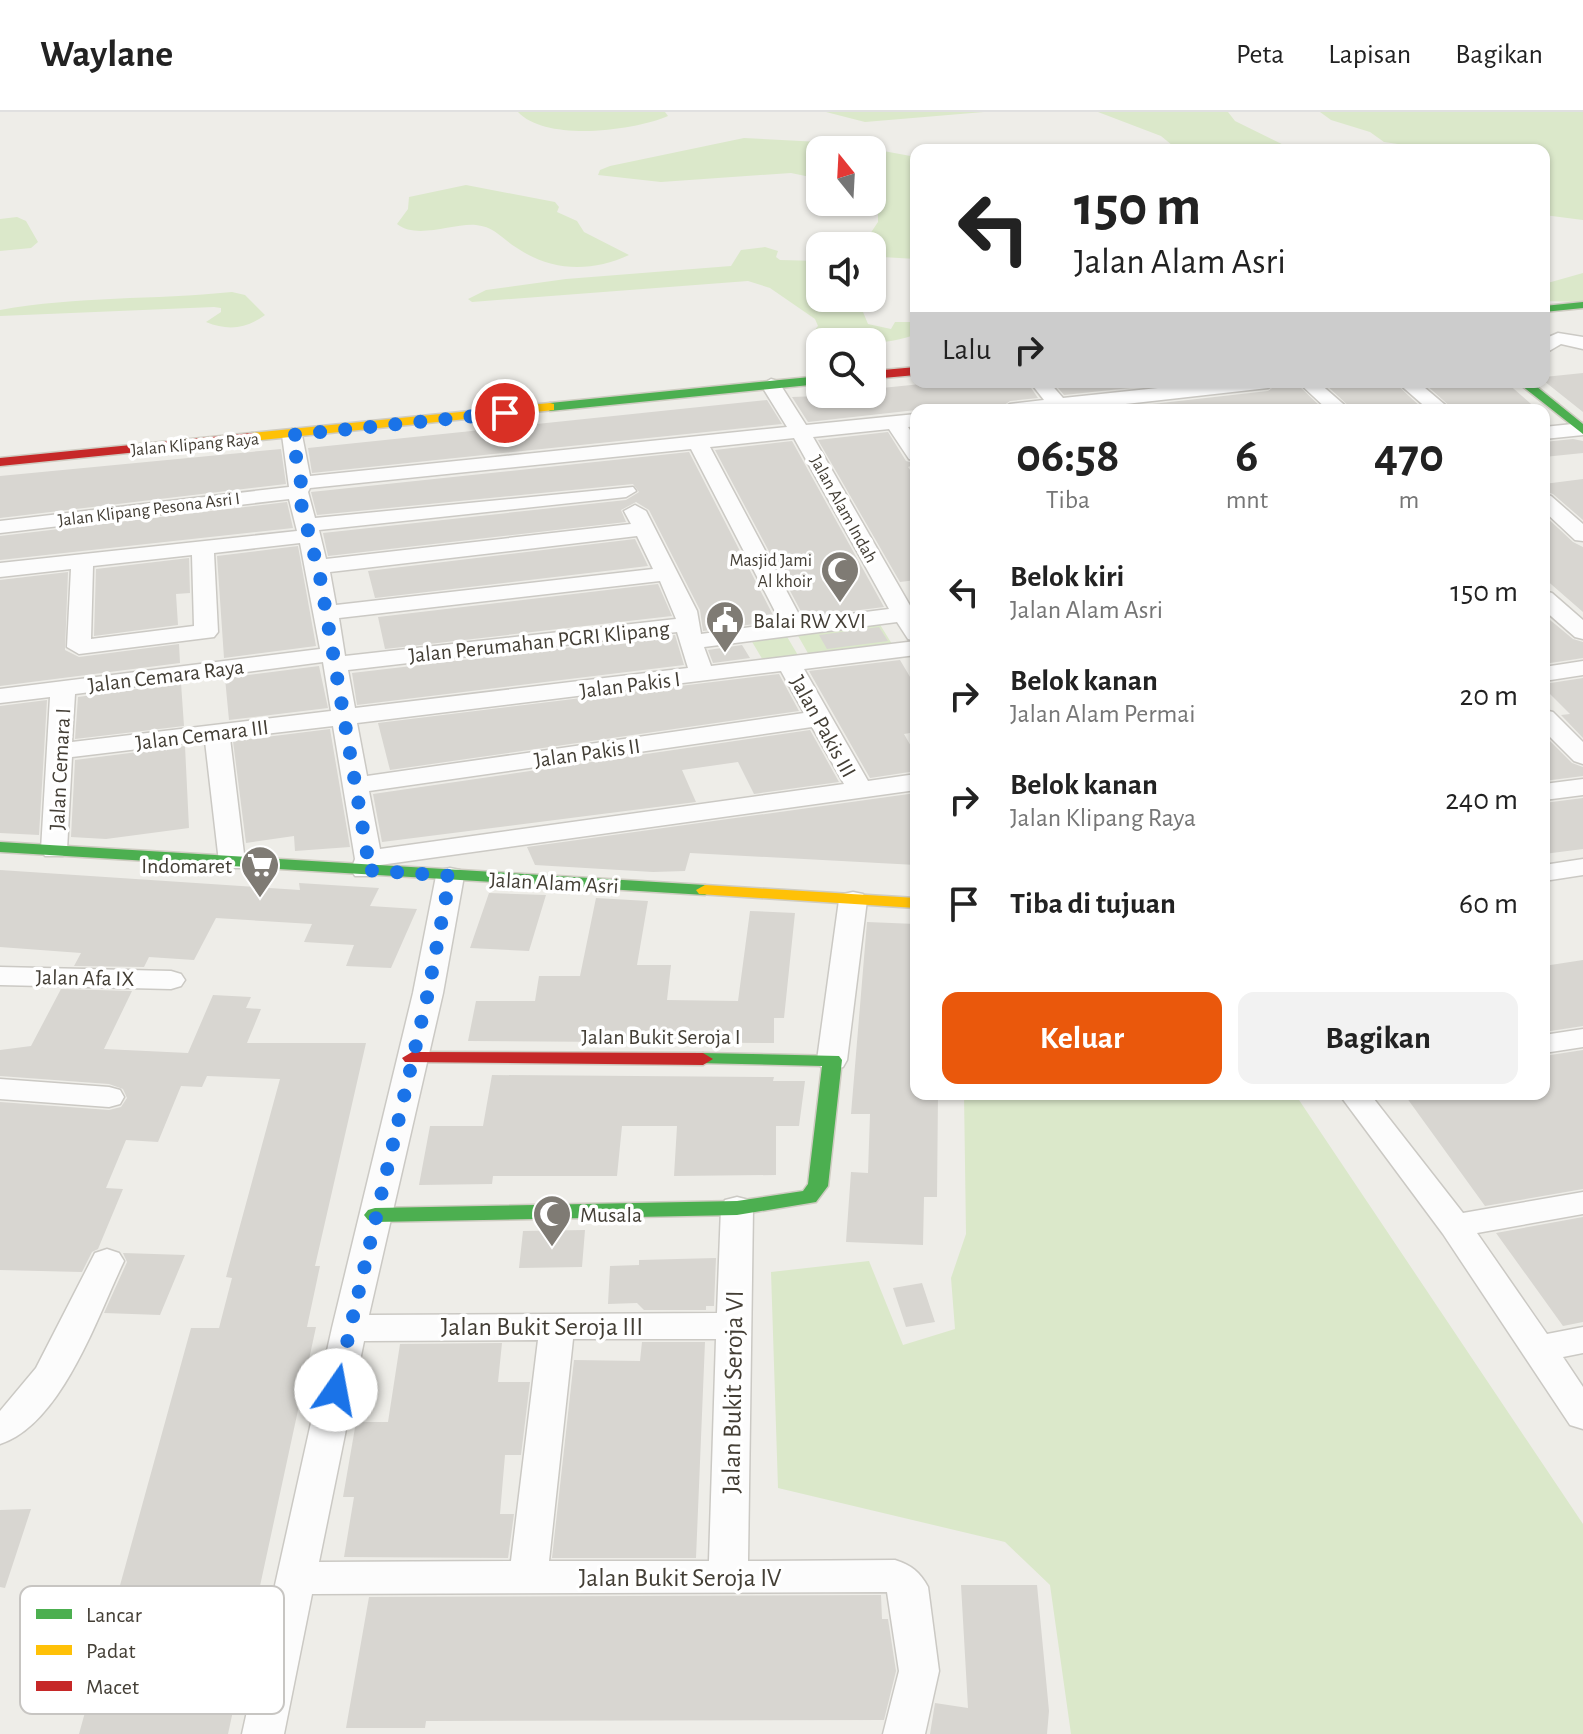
<!DOCTYPE html>
<html lang="id">
<style>
:root{--surface:#fff;--page:#f2f2f2;--text:#222;--muted:#767676;--line:#e0e0e0;--accent:#ea580c}
body{margin:0;font-family:"Alegreya Sans",sans-serif;background:var(--page);color:var(--text);height:100vh;display:flex;flex-direction:column;font-size:30px;white-space:nowrap}
*{box-sizing:border-box;margin:0}
p{font-size:26px;color:var(--muted)}
.icon{flex:none;width:44px;height:44px;fill:none;stroke:currentColor;stroke-width:2;stroke-linecap:round;stroke-linejoin:round}
.map{position:relative;flex:1;overflow:hidden}
.side{position:absolute;left:910px;top:292px;width:640px;height:696px;display:flex;flex-direction:column;background:var(--surface);border-radius:16px;box-shadow:0 2px 6px #0004}
.side>*{flex:none}
.hud{position:absolute;left:910px;top:32px;width:640px;height:244px;border-radius:16px;box-shadow:0 2px 6px #0004;background:#fff;color:var(--text);overflow:hidden}
.needle{width:52px;rotate:342deg}
.fabs{position:absolute;left:806px;top:24px;display:grid;gap:16px}
.fabs a{display:grid;place-items:center;width:80px;height:80px;border-radius:16px;background:var(--surface);box-shadow:0 2px 6px #0004;font-size:40px}
.pin{position:absolute;display:grid;place-items:center;width:68px;height:68px;color:#fff;margin:-34px;border:4px solid #fff;border-radius:50%;box-shadow:0 2px 8px #0007}
.me{position:absolute;width:88px;margin:-44px;rotate:12deg;stroke-linejoin:round;filter:drop-shadow(0 0 6px #0008)}
.turn{display:flex;align-items:center;gap:28px;height:168px;padding:0 32px;font-size:36px}
.turn .icon{width:104px;height:104px;stroke-width:2.5}
.turn b{display:block;font-size:56px;line-height:68px}
.then{display:flex;align-items:center;height:76px;padding:0 32px;background:#0003;gap:16px;font-size:30px}
.eta{display:flex;justify-content:space-evenly;align-items:center;height:136px;text-align:center}
.eta b{font-size:48px;font-weight:700;line-height:56px}
.cta{display:flex;gap:16px;margin-top:auto;padding:16px 32px}
.cta a{flex:1;height:92px;border-radius:16px;background:var(--accent);color:#fff;font-size:32px;font-weight:700;line-height:92px;text-align:center}
.cta a+a{background:var(--page);color:var(--text)}
ul{padding:0;list-style:none}
li{display:flex;align-items:center;gap:24px;height:104px;padding:0 32px}
li div{flex:1}
li b{display:block;font-size:30px}
li em{font-style:normal}
header{display:flex;align-items:center;gap:48px;box-sizing:border-box;height:112px;padding:0 40px;background:var(--surface);border-bottom:2px solid var(--line)}
header strong{font-size:38px}
nav{display:flex;gap:44px;margin-inline-start:auto;font-size:28px}
.map>svg:first-child{display:block}
.green{fill:#dbe8ca}
.building{fill:#d8d6d1}
.lines{fill:none;stroke-linecap:round;stroke-linejoin:round}
.street-casing{stroke:#cbc9c4;stroke-width:3}
.fast-casing{stroke:#cfccc2;stroke-width:3}
.slow-casing{stroke:#cfccc2;stroke-width:3}
.jam-casing{stroke:#cfccc2;stroke-width:3}
.street{fill:#fcfcfc;fill-rule:evenodd}
.fast{fill:#4caf50;fill-rule:evenodd}
.slow{fill:#ffc107;fill-rule:evenodd}
.jam{fill:#c62828;fill-rule:evenodd}
.route{stroke:#1a73e8;stroke-width:14;stroke-dasharray:0 25.2}
.labels{text-anchor:middle;stroke-width:7;stroke-linejoin:round;paint-order:stroke}
.far-street-label{font-size:18px;fill:#433e35;stroke:#fff}
.far-poi-label{font-size:18px;fill:#433e35;stroke:#fff;text-anchor:end}
.poi-label{font-size:22px;fill:#433e35;stroke:#fff;text-anchor:start}
.street-label{font-size:22px;fill:#433e35;stroke:#fff}
.near-street-label{font-size:26px;fill:#433e35;stroke:#fff}
.key{fill:#fff;stroke:#c7c5c2;stroke-width:2}
.key-label{font-size:22px;fill:#433e35}
</style>
<header>
<strong>Waylane</strong>
<nav><a>Peta</a><a>Lapisan</a><a>Bagikan</a></nav>
</header>
<div class="map">
<svg width="1583" height="1622" viewBox="0 0 1583 1622">
<rect width="100%" height="100%" fill="#eeede8"/>
<path class="green" d="M518,0H665L668,4C633,19 546,30 518,0Z
M826,0H984L865,10Z
M1098,0H1228L1235,9L1294,38H1178L1161,24Z
M1320,0H1583V108L1544,103V38H1440L1384,30L1370,20L1331,8Z
M744,26L840,31L916,45V147L882,145L872,140V134H866V128L878,110V99L871,90L872,38H820V67L791,61L661,70L598,63L600,58L610,54Z
M466,73L555,90L559,95L557,100L577,109L584,120L629,143C592,160 552,160 517,136C501,126 495,115 476,113C453,111 417,128 397,112L408,97L409,85Z
M17,105L26,109L38,130L31,136L0,139V107Z
M765,135L778,139L776,145L780,148L820,149V186H865L869,189L863,200L868,212L891,217L895,210H916V222C893,233 833,236 813,220L818,214L815,207L770,176L748,169L472,190L468,187L486,178L566,167L731,154L741,138Z
M1583,161V190L1544,189V172Z
M232,180L245,183L265,203C246,217 228,219 206,210L221,200V196L214,195L0,204V198C77,184 154,188 232,180Z
M879,511L892,532L809,543L797,522Z
M786,523L799,545L764,550L751,528Z
M964,982H1295L1583,1412V1622H1071L1050,1473L1005,1430L778,1376L771,1160L869,1149L903,1233L955,1217L951,1166L966,1122Z"/>
<path class="building" d="M1583,261V300L1544,269V265Z
M941,270H1027L1038,286L1010,289L997,298H916L808,310L792,285L872,282V277Z
M1053,270H1186L1064,283Z
M1280,270H1295L1324,298H1099L1268,279Z
M1323,270H1394L1424,298H1353Z
M1423,270H1506L1538,298H1454Z
M767,288L782,312L312,361L308,336Z
M888,320L906,349L916,352L908,355L916,366V468L900,470L818,328Z
M1573,327L1583,329V341L1544,345V330Z
M792,329L884,495L804,505L715,338Z
M281,337L286,372L0,406V364Z
M689,340L776,509L703,519L700,498L649,398L636,390L621,398L626,410L328,444L323,421L626,388L639,380L633,372L317,403L311,380Z
M1583,367V408L1553,382L1544,379V372Z
M287,390L293,416L0,448V424Z
M1544,403L1573,430L1583,435V500L1544,466Z
M635,427L648,454L375,486L368,459Z
M298,434L316,534L224,546L217,444Z
M189,446L190,481L176,482L178,513L94,524L96,457Z
M68,460L65,538L79,545L179,532L180,551L0,574V468Z
M658,472L672,504L385,537L378,505Z
M1544,508H1550L1573,527L1583,530V546L1544,552Z
M879,515L888,529L827,537L819,523Z
M675,523L684,553L357,593L352,561Z
M742,533L750,546L713,551L708,538Z
M900,548L916,575V620L904,622L916,643V659L870,666L809,559Z
M319,554L328,596L229,608L225,566Z
M779,562L799,599L390,658L378,611Z
M1583,566V626L1561,603L1570,602L1544,576V572Z
M181,571L184,614L75,627L78,585Z
M47,588L39,723L0,721V594Z
M330,617L350,735L295,739L294,724L246,731L233,629Z
M810,618L839,670L754,682L738,650L682,658L696,690L382,730L373,682Z
M1544,623L1572,651L1583,655V664L1544,669Z
M185,634L189,716L106,727L71,725L75,648Z
M916,681V753L690,741L685,759L653,760L535,753L527,735Z
M1583,686V737L1544,742V691Z
M0,758L300,778L299,771L379,776L370,794L417,797L391,856L346,854L354,833L304,830L312,812L216,806L194,848L149,845L144,855L74,854L81,841L0,835Z
M489,781L546,783L529,839L470,836Z
M596,786L648,789L637,853H671L667,888L738,889L750,799L795,801L784,906H774V931L468,929L476,889H535L539,864H580Z
M867,810L916,812V982H938L937,1085H924L923,1133L846,1130L851,1060L868,1061L870,1002H851Z
M1583,848V914L1544,920V854Z
M61,877L132,879L104,937L188,941L213,883L251,885L246,896L261,897L247,931H366L315,1154H320L307,1215H316L228,1622H79L191,1216H219L232,1166L226,1165L280,967L207,964L202,975L181,974L158,1030L126,1028L106,1076L123,1077L98,1137L92,1140L82,1160L0,1158V990L109,998L121,995L127,986L123,977L109,972L0,964V938L31,934Z
M1583,938V1077L1485,1094L1404,982H1544V944Z
M492,963L774,965L773,969H805L799,1014H776V1063L674,1064L677,1014H622L617,1064H493L492,1072L419,1073L430,1014H483Z
M1583,1105V1210L1563,1214L1496,1121Z
M585,1118L582,1155L519,1156L523,1119Z
M123,1141L185,1143L160,1203L104,1201L127,1150Z
M716,1146L714,1194H706V1198H644L637,1191L608,1192L610,1154L639,1153V1148Z
M922,1171L935,1210L906,1215L893,1176Z
M642,1230H705L696,1446H552L574,1248L640,1249Z
M502,1231L498,1270H530L521,1343H505L500,1402H514L508,1446L344,1445L354,1385H343L356,1310H388L400,1232Z
M31,1397L5,1476L0,1475V1398Z
M961,1473H1037L1049,1599L1047,1622H930L935,1591L968,1596Z
M881,1483L882,1507H888L896,1559L884,1608L426,1609L425,1616H346L369,1485Z"/>
<g class="lines">
<defs>
<path id="street" d="M1558,221L1583,225V237L1561,232L1544,242V227Z
M771,267L778,269L806,313L916,302V314L908,315L916,327V349L909,347L889,317L813,325L916,504V529L908,527L897,510L704,535L711,554L916,529V543L804,557L868,669L916,662V678L380,753L375,764H355L351,758L355,747L333,614L230,626L245,750L242,756H222L219,750L205,629L72,645L67,738L63,744H45L41,738L50,585L0,591V577L320,537L300,431L214,441L218,520L214,525L79,542L67,535L71,457L0,465V451L297,419L289,387L0,421V409L289,375L282,323L292,317L302,323L310,364L787,315L761,273ZM794,326L889,497L802,508L710,335ZM691,337L781,511L701,522L697,499L646,399L635,393L624,399L631,412L326,447L319,418L626,385L636,379L633,375L315,406L308,380L310,376ZM637,424L653,457L336,493L330,460ZM192,443L194,514L91,527L93,454ZM660,469L676,507L345,544L339,506ZM677,520L688,556L355,596L348,558ZM323,550L331,599L72,630L75,582ZM781,559L804,601L367,664L357,611ZM812,615L844,672L380,737L369,679Z
M1030,270H1049L1063,286L1215,270H1277L1268,276L1072,298H1000L1010,292L1044,288Z
M1298,270H1318L1350,298H1328Z
M1397,270H1418L1451,298H1429Z
M1582,311L1583,323L1544,327V315Z
M1544,382L1551,384L1583,412V429L1575,428L1544,399Z
M1544,479L1552,481L1583,508V527L1575,525L1544,498Z
M1583,549V563L1544,569V555Z
M1544,598L1553,600L1583,630V652L1574,649L1544,619Z
M1583,667V683L1544,688V672Z
M1583,747V763L1544,769V753Z
M450,756L460,758L464,764L443,881L369,1203L717,1201L721,1096L725,1088L737,1085L749,1088L753,1096L748,1449L895,1448C911,1453 920,1460 928,1475L939,1559L925,1622H883L899,1559L887,1480L312,1482L284,1622H242L332,1216L413,881L436,764L440,758ZM573,1227H716L709,1449H549ZM538,1228L511,1449L319,1450L364,1229Z
M853,780L863,782L867,788L847,948L843,955L832,958L821,955L817,948L839,788L843,782Z
M0,855L171,859L181,862L185,868L181,874L171,877L0,873Z
M1583,917V935L1544,941V923Z
M0,967L109,975L120,978L124,985L120,992L109,995L0,987Z
M1339,982H1370L1463,1101L1583,1080V1102L1477,1121L1547,1222L1583,1215V1241L1563,1245L1583,1275V1317L1570,1313L1443,1122Z
M107,1137L119,1141L124,1149C98,1203 62,1312 0,1332V1299L36,1256L95,1141Z"/>
<path id="fast" d="M1583,190V196L1544,200V194Z
M820,264V272L550,299L544,295L550,291Z
M1517,270H1531L1583,312V322Z
M0,730L705,773L714,778L705,783L0,740Z
M703,941L839,944L842,948L828,1074L816,1090L737,1103L375,1110L368,1108L364,1103L368,1098L375,1096L737,1089L803,1079L808,1072L822,954L696,951L693,947Z"/>
<path id="slow" d="M550,291L554,292V298L252,329L246,325L252,321Z
M705,773L916,786V796L699,782L696,778Z"/>
<path id="jam" d="M916,255V263L872,267V259Z
M252,321L258,325L257,328L0,354V346Z
M412,940L703,941L713,947L703,953L405,950L402,946Z"/>
</defs>
<use href="#street" class="street-casing"/>
<use href="#fast" class="fast-casing"/>
<use href="#slow" class="slow-casing"/>
<use href="#jam" class="jam-casing"/>
<use href="#street" class="street"/>
<use href="#fast" class="fast"/>
<use href="#slow" class="slow"/>
<use href="#jam" class="jam"/>
</g>
<g class="lines">
<path class="route" d="M336,1278L428,881L450,764L365,758L368,747L320,465L298,380L301,371L292,323L505,301"/>
</g>
<defs>
<symbol id="mosque-pin" viewBox="-11 -11 22 30"><path d="M0 17L-7.5 6A9.5 9.5 0 1 1 7.5 6Z" fill="#7f7b74" stroke="#fff"/><path d="M3.5-4.9A6 6 0 1 0 3.5 4.9A5 5 0 1 1 3.5-4.9Z" fill="#fff"/></symbol>
<symbol id="civic-pin" viewBox="-11 -11 22 30"><path d="M0 17L-7.5 6A9.5 9.5 0 1 1 7.5 6Z" fill="#7f7b74" stroke="#fff"/><path d="M-.6-6.5H3V-4.5H.6V-3L4-1V1h2V6H-6V1h2V-1L-.6-3ZM-1.2 2.5V6h2.4V2.5Z" fill="#fff"/></symbol>
<symbol id="supermarket-pin" viewBox="-11 -11 22 30"><path d="M0 17L-7.5 6A9.5 9.5 0 1 1 7.5 6Z" fill="#7f7b74" stroke="#fff"/><path d="M-6-5.5h2.5l.6 2H6L4.5 2H-2.5L-4.4-4H-6ZM-1.5 3.2a1.3 1.3 0 1 0 .1 0ZM3 3.2a1.3 1.3 0 1 0 .1 0Z" fill="#fff"/></symbol>
</defs>
<g fill-rule="evenodd">
<use href="#mosque-pin" x="818" y="436" width="44" height="60"/>
<use href="#civic-pin" x="703" y="486" width="44" height="60"/>
<use href="#supermarket-pin" x="238" y="731" width="44" height="60"/>
<use href="#mosque-pin" x="530" y="1080" width="44" height="60"/>
</g>
<g class="labels">
<g class="far-street-label">
<text transform="translate(195 332) rotate(-5)" y="6">Jalan Klipang Raya</text>
<text transform="translate(149 397) rotate(-7)" y="6">Jalan Klipang Pesona Asri I</text>
<text transform="translate(844 397) rotate(61)" y="6">Jalan Alam Indah</text>
</g>
<g class="far-poi-label">
<text x="812" y="454">Masjid Jami<tspan x="812" dy="21">Al khoir</tspan></text>
</g>
<g class="poi-label">
<text x="753" y="516">Balai RW XVI</text>
<text x="232" y="761" text-anchor="end">Indomaret</text>
<text x="580" y="1110">Musala</text>
</g>
<g class="street-label">
<text transform="translate(539 529) rotate(-6)" y="8">Jalan Perumahan PGRI Klipang</text>
<text transform="translate(166 563) rotate(-7)" y="8">Jalan Cemara Raya</text>
<text transform="translate(630 572) rotate(-7)" y="8">Jalan Pakis I</text>
<text transform="translate(824 614) rotate(61)" y="8">Jalan Pakis III</text>
<text transform="translate(202 622) rotate(-7)" y="8">Jalan Cemara III</text>
<text transform="translate(587 640) rotate(-8)" y="8">Jalan Pakis II</text>
<text transform="translate(59 657) rotate(-87)" y="8">Jalan Cemara I</text>
<text transform="translate(554 770) rotate(3)" y="8">Jalan Alam Asri</text>
<text transform="translate(85 865) rotate(1)" y="8">Jalan Afa IX</text>
<text x="661" y="932">Jalan Bukit Seroja I</text>
</g>
<g class="near-street-label">
<text x="542" y="1223">Jalan Bukit Seroja III</text>
<text transform="translate(732 1280) rotate(-89)" y="9">Jalan Bukit Seroja VI</text>
<text x="680" y="1474">Jalan Bukit Seroja IV</text>
</g>
</g>
<rect x="20" y="1474" width="264" height="128" rx="12" class="key"/>
<rect x="36" y="1497" width="36" height="10" fill="#4caf50"/>
<rect x="36" y="1533" width="36" height="10" fill="#ffc107"/>
<rect x="36" y="1569" width="36" height="10" fill="#c62828"/>
<g class="key-label">
<text x="86" y="1510">Lancar</text>
<text x="86" y="1546">Padat</text>
<text x="86" y="1582">Macet</text>
</g>
</svg>
<div class="fabs">
<a><svg class="needle" viewBox="-14 -14 28 28"><path d="M0-13l5 13h-10z" fill="#e53935"/><path d="M0 13l5-13h-10z" fill="#767676"/></svg></a>
<a><svg class="icon" aria-label="sound" viewBox="0 0 24 24"><path d="M4 9h4l5-4v14l-5-4H4zM17 9q2 3 0 6"/></svg></a>
<a><svg class="icon" aria-label="search" viewBox="0 0 24 24"><circle cx="10" cy="10" r="6"/><path d="M15 15l6 6"/></svg></a>
</div>
<div class="pin" style="left:505px;top:301px;background:#d93025"><svg class="icon" aria-label="arrive" viewBox="0 0 24 24"><path d="M6 21V4h12l-3 4 3 4H6"/></svg></div>
<svg class="me" style="left:336px;top:1278px" viewBox="-20 -20 40 40"><circle r="19" fill="#fff"/><path d="M0-13L10 11 0 6-10 11z" fill="#1a73e8"/></svg>
<div class="hud">
<div class="turn"><svg class="icon" aria-label="left" viewBox="0 0 24 24"><path d="M17 20v-9H6M10 6l-5 5 5 5"/></svg><div><b>150 m</b>Jalan Alam Asri</div></div>
<div class="then">Lalu<svg class="icon" aria-label="right" viewBox="0 0 24 24"><path d="M7 20v-9h11M14 6l5 5-5 5"/></svg></div>
</div>
<section class="side">
<div class="eta">
<div><b>06:58</b><p>Tiba</p></div>
<div><b>6</b><p>mnt</p></div>
<div><b>470</b><p>m</p></div>
</div>
<ul>
<li><svg class="icon" aria-label="left" viewBox="0 0 24 24"><path d="M17 20v-9H6M10 6l-5 5 5 5"/></svg><div><b>Belok kiri</b><p>Jalan Alam Asri</p></div><em>150 m</em></li>
<li><svg class="icon" aria-label="right" viewBox="0 0 24 24"><path d="M7 20v-9h11M14 6l5 5-5 5"/></svg><div><b>Belok kanan</b><p>Jalan Alam Permai</p></div><em>20 m</em></li>
<li><svg class="icon" aria-label="right" viewBox="0 0 24 24"><path d="M7 20v-9h11M14 6l5 5-5 5"/></svg><div><b>Belok kanan</b><p>Jalan Klipang Raya</p></div><em>240 m</em></li>
<li><svg class="icon" aria-label="arrive" viewBox="0 0 24 24"><path d="M6 21V4h12l-3 4 3 4H6"/></svg><div><b>Tiba di tujuan</b></div><em>60 m</em></li>
</ul>
<div class="cta"><a>Keluar</a><a>Bagikan</a></div>
</section>
</div>
